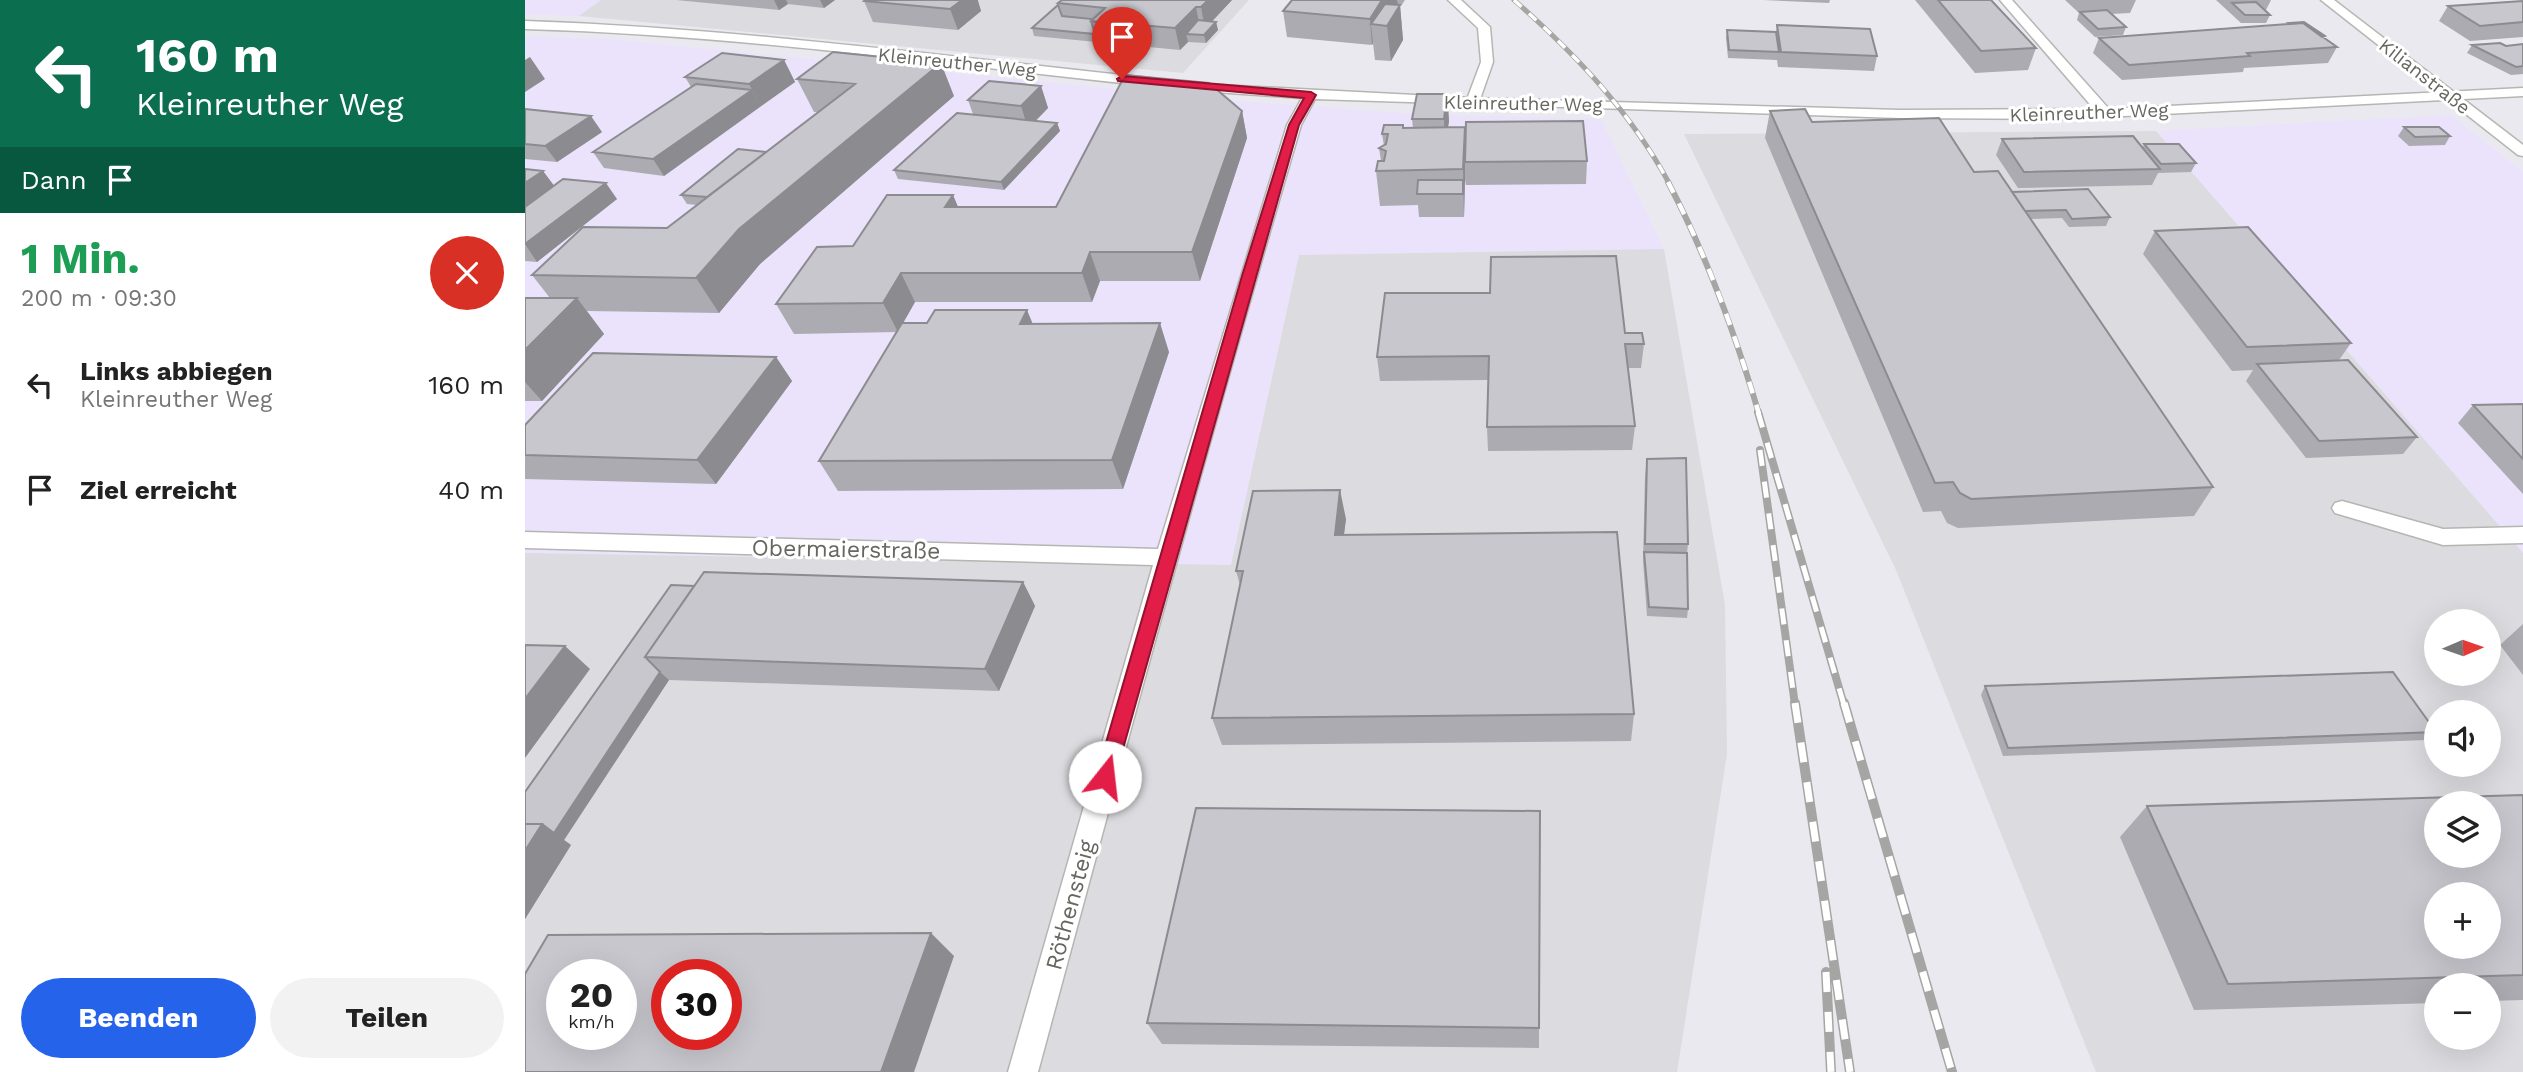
<!DOCTYPE html>
<html lang="de">
<meta charset="utf-8">
<style>
:root{--surface:#fff;--page:#f2f2f2;--text:#222;--muted:#767676;--accent:#2563eb}
body{margin:0;font-family:"Work Sans",sans-serif;background:var(--page);color:var(--text);height:100vh;display:flex;flex-direction:column;font-size:26px;white-space:nowrap}
*{box-sizing:border-box;margin:0}
p{font-size:23px;color:var(--muted)}
.icon{flex:none;width:38px;height:38px;fill:none;stroke:currentColor;stroke-width:2;stroke-linecap:round;stroke-linejoin:round}
.map{position:relative;flex:1;overflow:hidden}
.drawer{display:flex;flex-direction:column;background:var(--surface);width:525px}
.drawer>*{flex:none}
.banner{background:#0b6e4f;color:#fff;overflow:hidden}
.needle{width:46px;rotate:88deg}
.fabs{position:absolute;left:1899px;top:609px;display:grid;gap:14px}
.fabs a{display:grid;place-items:center;width:77px;height:77px;border-radius:50%;background:var(--surface);box-shadow:0 7px 28px #0002;font-size:35px}
.speed{position:absolute;left:21px;top:959px;display:flex;gap:14px;font-size:35px;font-weight:700;text-align:center}
.speed>*{display:grid;place-content:center;width:91px;height:91px;border-radius:50%;background:var(--surface);box-shadow:0 7px 28px #0002;line-height:1}
.speed small{font-size:18px;font-weight:400}
.speed .limit{border:10px solid #d22;background:#fff;color:#111}
.pin{position:absolute;display:grid;place-items:center;width:60px;height:60px;color:#fff;margin:-72px -30px;border-radius:50% 50% 50% 0;rotate:-45deg;box-shadow:0 0 7px #0007}
.pin .icon{rotate:45deg}
.me{position:absolute;width:77px;margin:-38px;rotate:16deg;stroke-linejoin:round;filter:drop-shadow(0 0 5px #0008)}
.turn{display:flex;align-items:center;gap:24px;height:147px;padding:0 21px;font-size:32px}
.turn .icon{width:91px;height:91px;stroke-width:2.5}
.turn b{display:block;font-size:49px;line-height:60px}
.then{display:flex;align-items:center;height:66px;padding:0 21px;background:#0003;gap:14px;font-size:26px}
.round{display:grid;place-items:center;flex:none;width:74px;height:74px;border-radius:37px;background:var(--page)}
.overview{display:flex;align-items:center;justify-content:space-between;height:119px;padding:0 21px}
h1{font-size:42px;font-weight:700;line-height:52px;color:#1e9e55}
.primary-button{display:flex;gap:14px;margin-top:auto;padding:14px 21px}
.primary-button a{flex:1;height:80px;border-radius:42px;background:var(--accent);color:#fff;font-size:28px;font-weight:700;line-height:80px;text-align:center}
.primary-button a+a{background:var(--page);color:var(--text)}
ul{padding:0;list-style:none}
li{display:flex;align-items:center;gap:21px;height:105px;padding:0 21px}
li div{flex:1}
li b{display:block;font-size:26px}
li em{font-style:normal}
main{display:flex;flex:1;min-height:0}
.map>svg:first-child{display:block}
.commercial{fill:#eae3fb}
.industrial{fill:#dcdbdf;fill-rule:evenodd}
.lines{fill:none;stroke-linecap:round;stroke-linejoin:round}
.service-casing{stroke:#b5b6b1;stroke-width:3}
.minor-casing{stroke:#b5b6b1;stroke-width:3}
.secondary-casing{stroke:#b6b7b0;stroke-width:3}
.service{fill:#fff;fill-rule:evenodd}
.minor{fill:#fff;fill-rule:evenodd}
.secondary{fill:#fff;fill-rule:evenodd}
.rail-far3-casing{stroke:#a5a6a3;stroke-width:5}
.rail-far2-casing{stroke:#a5a6a3;stroke-width:6}
.rail-far1-casing{stroke:#a5a6a3;stroke-width:8}
.rail-casing{stroke:#a5a6a3;stroke-width:10}
.rail-far3{stroke:#fff;stroke-width:3.5;stroke-dasharray:10;stroke-linecap:butt}
.rail-far2{stroke:#fff;stroke-width:4.5;stroke-dasharray:12;stroke-linecap:butt}
.rail-far1{stroke:#fff;stroke-width:5;stroke-dasharray:16;stroke-linecap:butt}
.rail{stroke:#fff;stroke-width:7;stroke-dasharray:20;stroke-linecap:butt}
.wall{fill:#acabb1}
.shaded-wall{fill:#8c8b90}
.building{fill:#c8c7ce;stroke:#8c8b90;stroke-width:2;fill-rule:evenodd}
.route{fill:#e11d48;stroke:#92132f;stroke-width:2}
.labels{text-anchor:middle;stroke-width:6;stroke-linejoin:round;paint-order:stroke}
.far-street-label{font-size:19px;fill:#666760;stroke:#fff}
.street-label{font-size:23px;fill:#666760;stroke:#fff}
</style>
<main>
<section class="drawer">
<div class="banner">
<div class="turn"><svg class="icon" aria-label="left" viewBox="0 0 24 24"><path d="M17 20v-9H6M10 6l-5 5 5 5"/></svg><div><b>160 m</b>Kleinreuther Weg</div></div>
<div class="then">Dann<svg class="icon" aria-label="arrive" viewBox="0 0 24 24"><path d="M6 21V4h12l-3 4 3 4H6"/></svg></div>
</div>
<div class="overview"><div><h1>1 Min.</h1><p>200 m · 09:30</p></div><a class="round" style="background:#d93025;color:#fff"><svg class="icon" aria-label="close" viewBox="0 0 24 24"><path d="M6 6l12 12M18 6L6 18"/></svg></a></div>
<ul>
<li><svg class="icon" aria-label="left" viewBox="0 0 24 24"><path d="M17 20v-9H6M10 6l-5 5 5 5"/></svg><div><b>Links abbiegen</b><p>Kleinreuther Weg</p></div><em>160 m</em></li>
<li><svg class="icon" aria-label="arrive" viewBox="0 0 24 24"><path d="M6 21V4h12l-3 4 3 4H6"/></svg><div><b>Ziel erreicht</b></div><em>40 m</em></li>
</ul>
<div class="primary-button"><a>Beenden</a><a>Teilen</a></div>
</section>
<div class="map">
<svg width="1998" height="1072" viewBox="0 0 1998 1072">
<rect width="100%" height="100%" fill="#ebe9f0"/>
<path class="commercial" d="M0,0H76L54,16L0,14Z
M0,36L82,39L713,101L892,114L1076,119L1139,249L774,255L707,565L0,553Z
M1926,115L1998,172V553L1631,131Z"/>
<path class="industrial" d="M76,0H724L658,73L54,16Z
M1631,131L1998,553V1072H1571L1371,570L1159,134ZM1911,621H1964V674H1911ZM1911,712H1964V765H1911ZM1911,803H1964V856H1911ZM1911,894H1964V947H1911ZM1911,985H1964V1038H1911Z
M1139,249L1200,605L1202,754L1152,1072H0V553L706,565L774,255ZM37,975H96V1034H37ZM142,975H201V1034H142Z"/>
<g class="lines">
<defs>
<path id="service" d="M923,0H936L965,27L968,62L953,105L948,106L941,102L956,62L953,28Z"/>
<path id="minor" d="M1475,0H1487L1584,109L1998,88V96L1540,119L1375,118L790,99L776,125C684,439 598,756 513,1072H483L628,565L0,548V532L633,549L762,125L777,98L661,90L654,86L656,83L948,98L1375,110L1569,109Z
M0,21C209,28 417,56 625,78L632,82L625,86C417,64 209,35 0,29Z
M1817,501L1918,529L1998,527V543L1918,545L1810,513L1807,508L1810,503Z"/>
<path id="secondary" d="M1796,0H1809L1998,145V156L1993,155Z"/>
</defs>
<use href="#service" class="service-casing"/>
<use href="#minor" class="minor-casing"/>
<use href="#secondary" class="secondary-casing"/>
<use href="#service" class="service"/>
<use href="#minor" class="minor"/>
<use href="#secondary" class="secondary"/>
<defs>
<path id="rail-far3" d="M989,0C1050,54 1105,111 1144,183"/>
<path id="rail-far2" d="M1143,182C1182,256 1210,333 1234,414"/>
<path id="rail-far1" d="M1233,412L1319,705
M1235,450L1270,705"/>
<path id="rail" d="M1270,703L1325,1072
M1319,703L1427,1072
M1301,972L1306,1072"/>
</defs>
<use href="#rail-far3" class="rail-far3-casing"/>
<use href="#rail-far2" class="rail-far2-casing"/>
<use href="#rail-far1" class="rail-far1-casing"/>
<use href="#rail" class="rail-casing"/>
<use href="#rail-far3" class="rail-far3"/>
<use href="#rail-far2" class="rail-far2"/>
<use href="#rail-far1" class="rail-far1"/>
<use href="#rail" class="rail"/>
</g>
<path class="wall" d="M151,0H310L299,8L263,4L254,10Z
M340,0H453V1L456,11L433,30L348,22L339,1Z
M707,0L687,21L691,22L693,30L681,43L663,42L655,50L509,36L507,28L533,5V3Z
M767,0H880L876,6L875,5L878,40L866,61L850,60L848,43L847,45L762,37L758,11Z
M1238,0H1305L1304,3Z
M1390,0H1466L1511,48L1503,70L1450,73Z
M1540,0H1611L1605,13L1586,14L1601,27L1598,35L1570,37L1552,20L1554,13Z
M1691,0H1746L1741,10H1739L1745,15L1741,23H1716Z
M1998,1V37L1945,41L1914,21L1923,6Z
M1764,23L1800,36L1799,38L1812,47L1803,63L1719,68L1718,72L1597,80L1568,53L1574,38L1763,24Z
M1252,25L1352,56L1349,71L1253,67L1252,60L1203,58L1201,38L1202,30L1251,32Z
M1998,44V74L1986,75L1942,53L1947,45L1981,46Z
M259,60L270,82L139,176L79,168L68,152L166,87L160,77Z
M272,79L429,96L235,264L194,313L62,311L79,334L17,401H0V298H25L7,275L142,228L172,205L162,204L156,195L241,152L293,112H289Z
M516,86L523,108L511,121L532,123L535,131L479,190L373,179L369,170L448,114L443,100Z
M922,94L924,121L923,127H940V143L1062,161L1061,184L941,185L940,180L939,217H894L893,205L855,206L851,171L856,161L854,148L859,146L857,134L878,128H888L887,119Z
M0,109L77,132L32,162L0,159Z
M717,111L722,138L675,281H575L567,302H390L378,323H507L644,352L598,489L313,491L294,461L372,332L269,334L251,304L428,195L433,207H531Z
M1245,111L1287,122L1487,192L1585,217L1581,226L1544,227L1537,218L1506,219L1688,487L1669,516L1433,528L1422,523L1416,511L1398,512L1240,138Z
M1879,127L1925,136L1920,145L1884,146L1873,136Z
M1477,139L1618,147L1619,144L1671,163L1666,172L1633,173L1627,185L1493,188L1471,155Z
M0,169L18,171L29,186L92,199L12,262L0,261Z
M1630,231L1826,343L1814,360L1892,437L1878,454L1781,458L1721,381L1728,370L1707,371L1618,254Z
M1100,333L1119,344L1116,368H1103L1110,426L1107,450L963,451L962,427L963,380L855,381L852,357Z
M251,357L267,381L191,484L0,479V425Z
M1998,404V494L1933,423L1948,405Z
M1122,459L1163,544L1162,553L1163,609L1162,618L1122,616L1118,561L1120,476Z
M821,519L819,534L1109,714L1106,741L697,745L687,718L715,585L711,571Z
M498,582L510,606L474,691L144,680L39,840L46,845L0,919V792L169,586Z
M1998,624V675L1975,645Z
M1460,686L1911,732L1901,740L1478,756L1456,695Z
M1998,795V1000L1964,1001V985H1911V1003L1669,1010L1595,837L1622,806Z
M622,1023L1014,1028V1048L637,1044Z"/>
<path class="shaded-wall" d="M249,0H261L263,4L254,10Z
M295,0H310L299,8Z
M437,0H453V1L456,11L433,30L425,9Z
M683,0H707L680,29L676,7Z
M857,0H872L873,5L846,24L848,43L847,45L845,19Z
M875,5L878,40L866,61L862,26Z
M671,7L675,28L661,34L663,42L655,50L650,28Z
M691,22L693,30L681,43L679,35Z
M5,57L20,79L0,92V60Z
M259,60L270,82L236,106L224,84Z
M416,63L429,96L235,264L194,313L171,278L214,229Z
M516,86L523,108L503,128L496,106Z
M227,90L236,106L139,176L128,159Z
M922,94L924,121L920,146L919,119Z
M717,111L722,138L675,281L667,252Z
M66,116L77,132L32,162L20,146Z
M532,123L535,131L479,190L476,182Z
M940,127L941,161L940,162V180L939,217L938,169Z
M18,171L30,187L0,209V183Z
M81,183L92,199L12,262L0,244Z
M428,195L440,224L420,207Z
M565,252L575,281L567,302L557,273Z
M376,273L390,302L373,332L358,303Z
M52,298L79,334L17,401L0,382V350Z
M502,310L514,339L495,324Z
M635,323L644,352L598,489L587,460Z
M251,357L267,381L191,484L172,460Z
M815,490L821,519L815,564L810,535Z
M498,582L510,606L474,691L460,669Z
M40,646L65,669L0,758V699Z
M135,672L144,680L39,840L46,845L0,919V851L17,824Z
M406,933L429,956L389,1072H356Z"/>
<path class="building" d="M340,0H437L425,9L339,1Z
M537,0H683L676,7H671L650,28L566,21L580,8L533,3Z
M767,0H857L845,19L758,11Z
M1413,0H1466L1511,48L1456,51Z
M1998,1V22L1955,26L1923,6Z
M1731,2L1745,15H1720L1707,3Z
M860,4L875,5L862,26L846,24Z
M533,5L537,16L567,19L566,21L570,34L507,28Z
M1582,10L1601,27L1573,29L1555,12Z
M673,20L691,22L679,35L661,34Z
M1779,22L1800,36L1797,37L1778,23L1766,24L1764,23Z
M1778,23L1812,47L1722,53L1725,56L1604,65L1574,38Z
M1252,25L1345,29L1352,56L1256,52Z
M1202,30L1251,32L1254,52L1204,50Z
M1975,43L1981,46L1998,44V66L1991,67L1947,45Z
M308,52L416,63L214,229L171,278L7,275L58,227L142,228L330,84L272,79Z
M197,53L259,60L224,84L160,77Z
M600,75L684,83L717,111L667,252H565L557,273H376L358,303L251,304L292,247L328,246L362,195H428L420,207H531Z
M464,81L516,86L496,106L443,100Z
M171,84L227,90L128,159L68,152Z
M892,94H922L919,119H887Z
M0,109L66,116L20,146L0,144Z
M1280,109L1287,122L1414,118L1449,172L1473,171L1688,487L1446,499L1435,493L1428,482L1410,483L1245,111Z
M432,113L532,123L476,182L369,170Z
M1058,121L1062,161L940,162L941,122Z
M859,125H878V128L940,127L938,169L851,171L853,161H859L861,151L854,148L861,144L863,134H857Z
M1879,127H1914L1925,136L1890,137Z
M1608,136L1635,169L1499,172L1477,139Z
M1619,144H1654L1671,163L1636,164Z
M213,149L241,152L182,197L156,195Z
M0,169L18,171L0,183Z
M38,179L81,183L0,244V207Z
M893,180H938V194H892Z
M1563,189L1585,217L1547,219L1541,210L1500,211L1487,192Z
M1723,227L1826,343L1722,347L1630,231Z
M1091,256L1100,333H1117L1119,344H1100L1110,426L962,427L964,356L852,357L860,293H965L966,257Z
M0,298H52L0,350Z
M410,310H502L495,324L635,323L587,460L294,461L377,323H402Z
M68,353L251,357L172,460L0,455V425Z
M1823,360L1892,437L1794,441L1732,364Z
M1998,404V459L1948,405Z
M1161,458L1163,544H1120L1122,459Z
M815,490L810,535L1092,532L1109,714L687,718L718,571H711L728,491Z
M1119,552L1162,553L1163,609L1124,607Z
M179,572L498,582L460,669L120,657Z
M146,585L169,586L120,657L135,672L29,833L17,824H0V792Z
M0,645L40,646L0,699Z
M1868,672L1911,732L1483,748L1460,686Z
M1998,795V975L1703,984L1622,806ZM1911,803H1964V856H1911ZM1911,894H1964V947H1911Z
M671,808L1015,811L1014,1028L622,1023Z
M0,824H17L0,851Z
M406,933L356,1072H0V974L23,935ZM37,975H96V1034H37ZM142,975H201V1034H142Z"/>
<path class="route" d="M597,76L786,92L791,95L774,125L590,777L587,783L580,785L573,783L571,777L717,276L764,125L779,98L593,81L592,79Z"/>
<g class="labels">
<g class="far-street-label">
<text transform="translate(432 62) rotate(6)" y="7">Kleinreuther Weg</text>
<text transform="translate(1900 76) rotate(38)" y="7">Kilianstraße</text>
<text transform="translate(998 103) rotate(1)" y="7">Kleinreuther Weg</text>
<text transform="translate(1564 112) rotate(-2)" y="7">Kleinreuther Weg</text>
</g>
<g class="street-label">
<text transform="translate(321 549) rotate(1)" y="8">Obermaierstraße</text>
<text transform="translate(545 905) rotate(-75)" y="8">Röthensteig</text>
</g>
</g>
</svg>
<div class="fabs">
<a><svg class="needle" viewBox="-14 -14 28 28"><path d="M0-13l5 13h-10z" fill="#e53935"/><path d="M0 13l5-13h-10z" fill="#767676"/></svg></a>
<a><svg class="icon" aria-label="sound" viewBox="0 0 24 24"><path d="M4 9h4l5-4v14l-5-4H4zM17 9q2 3 0 6"/></svg></a>
<a><svg class="icon" aria-label="layers" viewBox="0 0 24 24"><path d="M12 4l9 5-9 5-9-5zM3 14l9 5 9-5"/></svg></a>
<a>+</a>
<a>−</a>
</div>
<div class="speed"><div>20<small>km/h</small></div><div class="limit">30</div></div>
<div class="pin" style="left:597px;top:79px;background:#d93025"><svg class="icon" aria-label="arrive" viewBox="0 0 24 24"><path d="M6 21V4h12l-3 4 3 4H6"/></svg></div>
<svg class="me" style="left:580px;top:777px" viewBox="-20 -20 40 40"><circle r="19" fill="#fff"/><path d="M0-13L10 11 0 6-10 11z" fill="#e11d48"/></svg>
</div>
</main>
